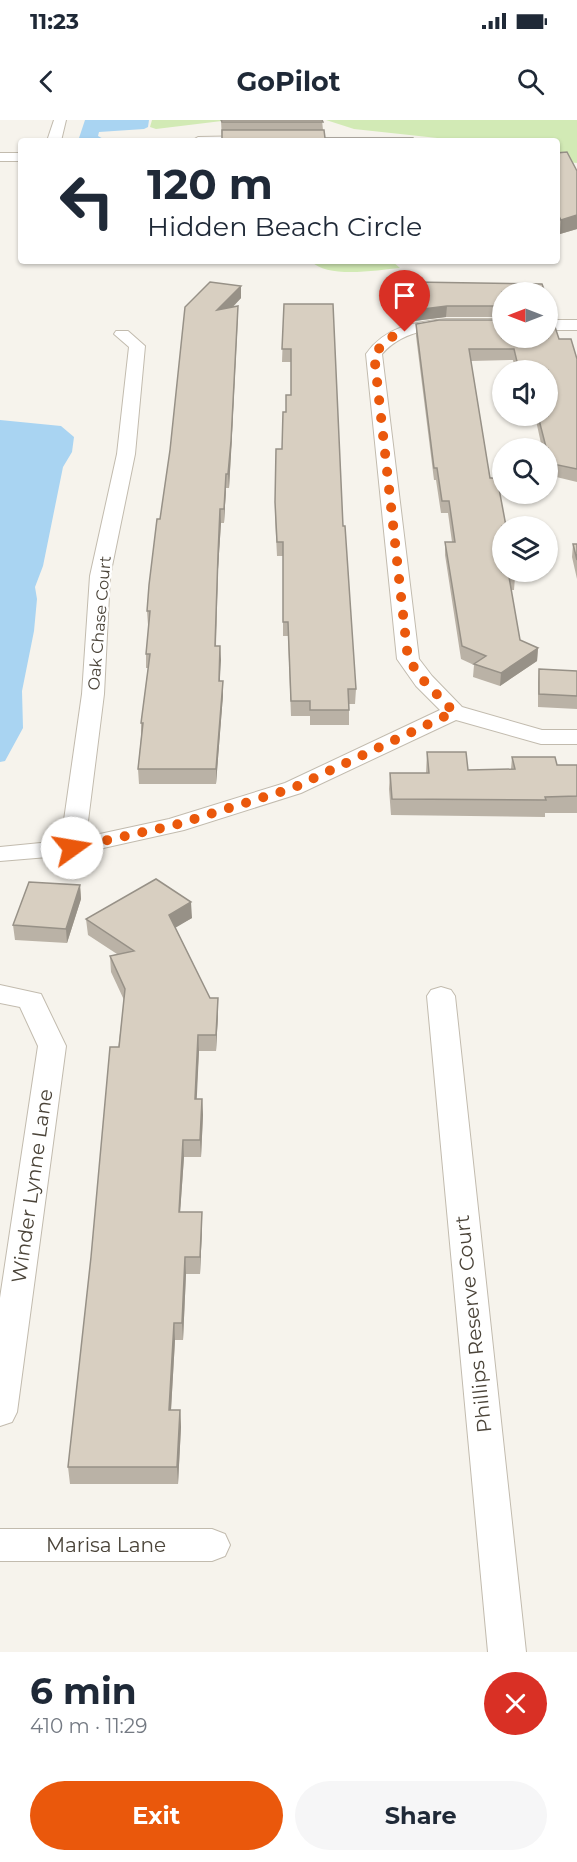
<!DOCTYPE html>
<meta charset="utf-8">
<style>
:root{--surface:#fff;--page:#f6f6f7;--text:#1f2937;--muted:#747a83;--accent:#ea580c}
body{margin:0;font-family:Montserrat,sans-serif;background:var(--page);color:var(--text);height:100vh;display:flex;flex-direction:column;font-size:22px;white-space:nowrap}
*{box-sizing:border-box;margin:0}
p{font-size:20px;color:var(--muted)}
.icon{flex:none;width:33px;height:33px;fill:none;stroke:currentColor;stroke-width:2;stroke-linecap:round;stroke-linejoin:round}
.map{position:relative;height:1532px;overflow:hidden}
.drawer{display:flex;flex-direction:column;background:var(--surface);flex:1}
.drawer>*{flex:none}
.top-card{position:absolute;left:18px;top:18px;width:542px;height:126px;border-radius:6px;box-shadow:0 2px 4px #0004;background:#fff;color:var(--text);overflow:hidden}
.needle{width:39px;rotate:270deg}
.fabs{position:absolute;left:492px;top:162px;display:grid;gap:12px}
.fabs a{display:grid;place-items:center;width:66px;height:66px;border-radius:50%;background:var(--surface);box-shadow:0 2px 4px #0004;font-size:30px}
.pin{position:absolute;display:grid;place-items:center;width:51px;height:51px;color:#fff;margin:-62px -26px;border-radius:50% 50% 50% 0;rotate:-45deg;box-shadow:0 0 6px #0007}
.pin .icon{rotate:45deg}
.me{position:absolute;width:66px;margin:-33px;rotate:77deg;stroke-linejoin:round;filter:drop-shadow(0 0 4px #0008)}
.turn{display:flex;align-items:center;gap:21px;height:126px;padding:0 30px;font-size:27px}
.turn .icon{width:78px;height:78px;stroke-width:2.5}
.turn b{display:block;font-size:42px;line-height:51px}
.round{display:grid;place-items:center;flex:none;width:63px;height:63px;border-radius:32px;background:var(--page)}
.headline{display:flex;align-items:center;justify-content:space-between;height:102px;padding:0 30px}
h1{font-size:36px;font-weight:700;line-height:45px}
.button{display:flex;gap:12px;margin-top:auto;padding:12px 30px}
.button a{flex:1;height:69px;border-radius:36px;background:var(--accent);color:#fff;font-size:24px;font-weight:700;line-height:69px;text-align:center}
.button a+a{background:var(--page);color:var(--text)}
.status{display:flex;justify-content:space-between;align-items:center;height:42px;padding:0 30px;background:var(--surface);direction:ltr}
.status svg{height:16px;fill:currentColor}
header{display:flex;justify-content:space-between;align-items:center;height:78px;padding:0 30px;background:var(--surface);font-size:27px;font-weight:700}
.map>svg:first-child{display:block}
.green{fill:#d2eab5}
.water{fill:#a9d4f2}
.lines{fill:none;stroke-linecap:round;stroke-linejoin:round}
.minor-casing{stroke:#c2bbae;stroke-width:2}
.minor{fill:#fff;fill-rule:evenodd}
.wall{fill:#bab2a6}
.shaded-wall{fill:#979187}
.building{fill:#d8cfc1;stroke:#979187;stroke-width:1.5}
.route{stroke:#ea580c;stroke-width:10;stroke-dasharray:0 18}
.labels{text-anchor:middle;stroke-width:5;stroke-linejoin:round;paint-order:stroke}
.street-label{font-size:16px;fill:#4b4439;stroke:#fff}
.near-street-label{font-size:20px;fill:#4b4439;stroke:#fff}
</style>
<div class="status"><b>11:23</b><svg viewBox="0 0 49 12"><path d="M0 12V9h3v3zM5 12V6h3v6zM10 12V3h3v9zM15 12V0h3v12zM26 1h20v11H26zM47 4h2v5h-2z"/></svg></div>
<header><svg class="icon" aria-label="back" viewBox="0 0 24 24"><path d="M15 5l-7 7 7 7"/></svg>GoPilot<svg class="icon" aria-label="search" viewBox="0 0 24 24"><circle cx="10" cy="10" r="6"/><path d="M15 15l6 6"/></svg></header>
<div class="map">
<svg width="577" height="1532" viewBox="0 0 577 1532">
<rect width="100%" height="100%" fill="#f6f3ec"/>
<path class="green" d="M152,0H230L156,9L150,7Z
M326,0H577V43L557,41L556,21H465L354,9Z
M311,141H392L400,148C377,150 327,159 311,141Z"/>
<path class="water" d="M85,0H149L148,7L144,9L99,12L98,16L107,21H78Z
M0,300L61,306L74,317L72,332L63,347L43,446L35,467L37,479L34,511L22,571L23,608L5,641L0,642Z"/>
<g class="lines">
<defs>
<path id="minor" d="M54,0H66L61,21H47Z
M255,16L260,17L261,21H191L198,17Z
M0,33H21V41H0Z
M446,199H502V209C463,209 411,200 382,234L419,539L432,556L462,587L542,610H577V624H541L456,600L301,673L184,710L72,735L0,741V727L61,721L82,574L90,456L117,334L129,227L114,214L116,211H128L145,226L135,334L110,456L104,574L86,717L169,699L285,663L440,590L416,566L397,539L366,234C385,207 414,202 446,199Z
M548,200H577V210H548Z
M0,865L41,874L66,926L17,1292L12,1302L0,1306V1178L38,926L20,887L0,883Z
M441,867L451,870L455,876L526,1532H488L427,876L431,870Z
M0,1409H212L225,1414L230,1425L225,1436L212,1441H0Z"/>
</defs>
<use href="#minor" class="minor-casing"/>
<use href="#minor" class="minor"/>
</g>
<path class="wall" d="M221,0H322L323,10L222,21Z
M556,33L577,51V109L560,114L556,107Z
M413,162L502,172V197H446L414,201L412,173Z
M241,166V178L233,187L238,186V197L231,334L229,368H226L224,403H221L218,449L216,526H220V561H223V575L216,664H139L138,649L141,617V603L148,548H146V534L149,505H148L147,491L170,330Z
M284,184L343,406L356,569L355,584H349V605H310V596H291L288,516H283V436H277L275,396V382L282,329L286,292L291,275V242H282Z
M416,204L559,219L577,239V362L548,355V328H542L535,296H548V250H515L513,240L471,241L490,358L515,457L514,470H511L520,520L538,528L537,541L500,566L473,557L474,545L461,539L445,435V422H452L448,393H441L436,360H434L416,216Z
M573,424H577V459L572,437Z
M539,549L577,551V589L538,587V562Z
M427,632L468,650L511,649L512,637L557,645H577V693H545V697L391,695L389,669L390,653H426Z
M80,765L81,779L67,823L15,820L13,805Z
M192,798L175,807L210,878H218V894L216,931H199L196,979H202L203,995L201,1037H184L180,1092L202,1108L200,1154H186L183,1220H175L171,1290H180L181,1307L178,1364H70L68,1347L124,880L111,852L110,836L117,834L88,815L86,799Z"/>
<path class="shaded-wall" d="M577,95V109L560,114L561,100Z
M241,166V178L218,202L217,190Z
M238,186L231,334L229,368L228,354Z
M447,186L446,197L414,201L415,190Z
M226,354V368L224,403V389Z
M220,389L221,403L218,449L215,540L218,435Z
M220,526L221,540L219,575V561Z
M538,528L537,541L500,566L501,553Z
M223,561V575L216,664V649Z
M80,765L81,779L67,823L66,809Z
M191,782L192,798L170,811L169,795Z
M218,878V894L216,931V915Z
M198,915L199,931L196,995L195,979Z
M202,979L203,995L201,1037L200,1020Z
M183,1020L184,1037L179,1108V1092Z
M202,1092V1108L200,1154V1137Z
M185,1137L186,1154L183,1220L182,1203Z
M174,1203L175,1220L170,1307L169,1290Z
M180,1290L181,1307L178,1364L177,1347Z"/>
<path class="building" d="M221,0H322L323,2H222Z
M222,10H324L325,18H413L414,21H323L322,20V21H222Z
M567,32L577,51V95L561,100L556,91V33Z
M210,162L241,166L217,190L238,186L231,321L228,354H226L224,389H220L218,435L215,526H220L219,561H223L216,649H138L143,603H141L150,534H146L150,491H147L149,465L157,399H160L170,330L185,187Z
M413,162L542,164L545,172H502V186H447L415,190Z
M284,184H333L343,406H345L356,569H348L349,590H310V581H291L288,502H283V422H277L275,382L276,329H282L283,292H286V275H291V229H282Z
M439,200H502V218H548V200L553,201L559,219H571L577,239V349L548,343V328H545L546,327L538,296H548V250H519L514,229H469L490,358H497L506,406H502V452H514L515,457H509L520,520L538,528L501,553L474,544L486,536L462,526L445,422H455L449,381H442L437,348H434L416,204Z
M573,424H577V440Z
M539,549L577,551V576L539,574Z
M427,632H466L468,650L515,649L512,637H555L557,645H577V676L545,677L546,680L392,679L390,653H429Z
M156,759L191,782L169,795L210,878H218L216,915H198L195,979H202L200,1020H183L179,1092H202L200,1137H185L182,1203H174L169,1290H180L177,1347H68L91,1137L110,927H119L125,869L110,836L134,831L86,799Z
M29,762L80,765L66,809L13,805Z"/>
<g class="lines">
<path class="route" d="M72,728L175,705L293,668L454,592L424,561L408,539L374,234L389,218L405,212"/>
</g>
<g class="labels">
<g class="street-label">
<text transform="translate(99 503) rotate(-85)" y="6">Oak Chase Court</text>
</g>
<g class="near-street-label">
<text transform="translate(32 1066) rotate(-82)" y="7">Winder Lynne Lane</text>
<text transform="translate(473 1204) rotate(-96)" y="7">Phillips Reserve Court</text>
<text x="106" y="1432">Marisa Lane</text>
</g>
</g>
</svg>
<div class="fabs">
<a><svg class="needle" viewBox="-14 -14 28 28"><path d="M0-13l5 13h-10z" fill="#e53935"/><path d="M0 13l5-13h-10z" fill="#747a83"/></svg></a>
<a><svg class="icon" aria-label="sound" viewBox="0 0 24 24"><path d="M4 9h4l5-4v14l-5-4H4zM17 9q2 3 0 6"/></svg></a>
<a><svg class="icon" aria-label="search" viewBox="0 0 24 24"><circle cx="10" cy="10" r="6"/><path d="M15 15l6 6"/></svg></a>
<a><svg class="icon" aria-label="layers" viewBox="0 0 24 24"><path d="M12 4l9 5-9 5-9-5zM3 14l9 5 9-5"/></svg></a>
</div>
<div class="pin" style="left:405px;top:212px;background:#d93025"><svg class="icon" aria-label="arrive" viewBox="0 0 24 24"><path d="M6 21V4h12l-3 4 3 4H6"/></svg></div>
<svg class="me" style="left:72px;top:728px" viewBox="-20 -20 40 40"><circle r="19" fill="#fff"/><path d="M0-13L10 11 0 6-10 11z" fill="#ea580c"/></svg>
<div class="top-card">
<div class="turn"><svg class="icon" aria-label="left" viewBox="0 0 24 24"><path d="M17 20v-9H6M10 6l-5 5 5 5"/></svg><div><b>120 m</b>Hidden Beach Circle</div></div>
</div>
</div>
<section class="drawer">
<div class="headline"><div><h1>6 min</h1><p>410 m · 11:29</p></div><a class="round" style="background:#d93025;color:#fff"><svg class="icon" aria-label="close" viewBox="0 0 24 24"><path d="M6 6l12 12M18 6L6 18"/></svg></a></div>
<div class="button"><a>Exit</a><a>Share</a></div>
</section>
